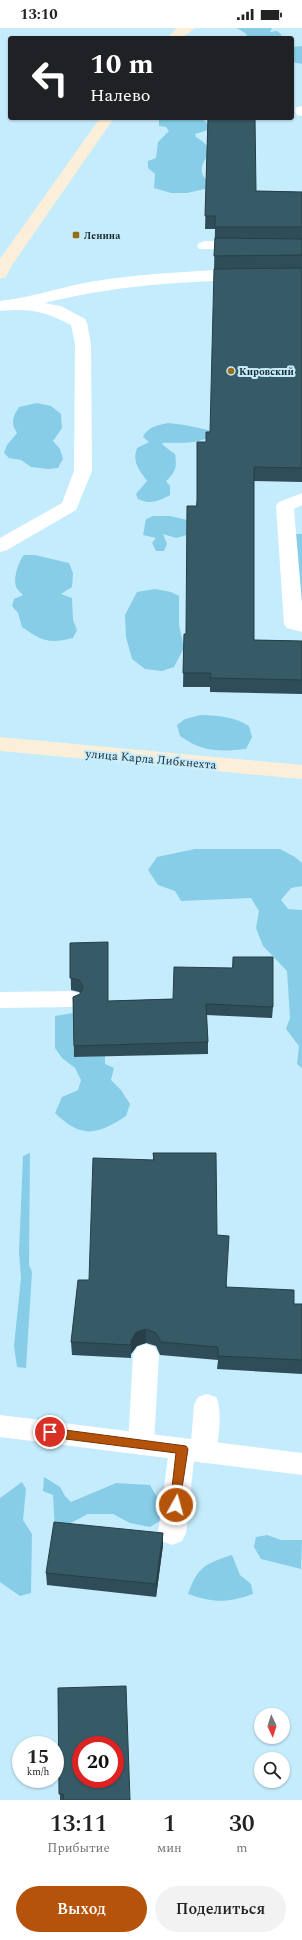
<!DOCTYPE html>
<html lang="ru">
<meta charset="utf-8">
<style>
:root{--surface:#fff;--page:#f2f2f2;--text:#222;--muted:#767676;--accent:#b45309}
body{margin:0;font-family:Spectral,serif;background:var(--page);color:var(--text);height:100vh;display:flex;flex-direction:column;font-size:15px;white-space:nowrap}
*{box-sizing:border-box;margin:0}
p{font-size:13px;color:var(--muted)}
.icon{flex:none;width:22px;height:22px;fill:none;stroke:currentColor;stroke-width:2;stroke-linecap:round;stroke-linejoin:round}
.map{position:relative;height:1772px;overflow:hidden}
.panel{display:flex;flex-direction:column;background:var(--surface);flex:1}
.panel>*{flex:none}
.top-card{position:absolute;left:8px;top:8px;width:286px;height:84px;border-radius:4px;box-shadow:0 1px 3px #0004;background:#202124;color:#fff;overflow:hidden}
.needle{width:26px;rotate:176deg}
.buttons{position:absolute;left:254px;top:1680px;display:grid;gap:8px}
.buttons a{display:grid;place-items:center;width:36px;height:36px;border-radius:50%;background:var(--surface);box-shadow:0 1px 3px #0004;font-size:20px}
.speed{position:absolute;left:12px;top:1708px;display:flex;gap:8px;font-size:20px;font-weight:700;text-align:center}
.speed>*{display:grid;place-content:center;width:52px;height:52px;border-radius:50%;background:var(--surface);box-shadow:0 1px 3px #0004;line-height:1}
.speed small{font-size:10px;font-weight:400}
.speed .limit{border:6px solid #d22;background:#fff;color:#111}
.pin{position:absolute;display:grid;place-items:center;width:34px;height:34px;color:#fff;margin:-17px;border:2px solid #fff;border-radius:50%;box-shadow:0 1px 4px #0007}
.me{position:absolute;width:44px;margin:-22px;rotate:7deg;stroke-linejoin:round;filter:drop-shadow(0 0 3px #0008)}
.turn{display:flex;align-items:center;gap:14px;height:84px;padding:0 16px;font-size:18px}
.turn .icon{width:52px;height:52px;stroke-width:2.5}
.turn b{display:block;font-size:28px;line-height:34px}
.eta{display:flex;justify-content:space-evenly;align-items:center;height:68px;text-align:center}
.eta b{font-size:24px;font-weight:600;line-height:28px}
.action{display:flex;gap:8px;margin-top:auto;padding:8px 16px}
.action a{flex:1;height:46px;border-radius:24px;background:var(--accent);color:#fff;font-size:16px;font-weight:600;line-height:46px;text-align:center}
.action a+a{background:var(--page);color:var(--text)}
.status{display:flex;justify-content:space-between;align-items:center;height:28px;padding:0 20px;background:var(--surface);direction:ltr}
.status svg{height:11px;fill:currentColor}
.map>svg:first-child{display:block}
.green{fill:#87cde7}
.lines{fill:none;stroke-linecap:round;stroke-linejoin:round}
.lane{fill:#fff;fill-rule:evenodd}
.street{fill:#fff;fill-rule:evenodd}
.secondary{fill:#fcefda;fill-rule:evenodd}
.wall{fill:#2f4d59}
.shaded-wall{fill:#263f48}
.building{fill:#375a67;stroke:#263f48;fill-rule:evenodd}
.route{fill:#b45309;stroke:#753606}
.poi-dot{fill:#976d19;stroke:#c5ecfc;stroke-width:1.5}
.labels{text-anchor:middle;stroke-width:4;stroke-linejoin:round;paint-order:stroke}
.far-poi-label{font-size:10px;font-weight:bold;fill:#19282e;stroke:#c5ecfc;text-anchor:start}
.street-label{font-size:12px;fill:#19282e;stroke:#c5ecfc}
</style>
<div class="status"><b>13:10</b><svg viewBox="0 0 49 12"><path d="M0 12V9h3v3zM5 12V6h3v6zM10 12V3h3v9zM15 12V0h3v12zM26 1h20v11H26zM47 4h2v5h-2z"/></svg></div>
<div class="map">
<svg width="302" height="1772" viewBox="0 0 302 1772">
<rect width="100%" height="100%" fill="#c5ecfc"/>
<path class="green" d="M237,0H272L270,4L277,3L281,6V9L249,10L245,5Z
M302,18V36L292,34V19Z
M163,90H201L208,96V102L195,106L196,109C227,127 185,135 210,155L209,160L187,165H171L154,160L155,146L148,140V133L156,130L158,114L169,103L166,99L159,98V91Z
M37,375L51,378L61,386L62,400L53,413L60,421L63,431L58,440L48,441L31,439L21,432L9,430L4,425L7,417L17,405C10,395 13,388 19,379Z
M168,395L185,397L217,404C200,418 182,414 162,415L164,418L175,426C177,438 176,444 166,453L170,458V467C159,473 150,477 138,471L136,466L147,453C139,441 132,435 137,420L149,414L143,409C147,399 158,397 168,395Z
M153,488H170L187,492V507L176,510L163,506L167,516L164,523H156L152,515L156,510L143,507L146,491Z
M287,506H302V598Z
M24,527H35L69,535L73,545L72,559L61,566L72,570L73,592L77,602L73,610C48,616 42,613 22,599L18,585L12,578L14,571L23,567C21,565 18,562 16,559C13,551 18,534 24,527Z
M155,561L171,564L179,568V597L184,620L174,639L162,643L145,641L132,631L126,609L125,587L137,564Z
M201,687C220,688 233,688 249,698L252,709L246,721C220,724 202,724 180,708L177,697L185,691Z
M195,821H280L295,829L302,835V858L291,860L281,872L288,881L302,882V1040L297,1036L299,1018L286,1001L290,990L287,943L263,918L256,900L259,883L251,870L181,873L175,863L158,857L148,842L157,829Z
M73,985L74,1029L105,1028V1036L114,1040L111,1052L121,1062L130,1076L126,1088C97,1107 82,1111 55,1085L62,1069L78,1062L81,1052L75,1040L62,1030L55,1020V988Z
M30,1125L29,1237L32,1244L26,1340L17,1339L14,1318L21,1250L19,1224L23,1128Z
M44,1449L60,1459L65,1468L71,1474L116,1455L150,1457L162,1478L163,1491L150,1499L130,1495L113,1486H88L55,1503L53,1467L43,1463Z
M22,1454L26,1461L23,1492L32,1506L31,1565L20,1568L0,1554V1470Z
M267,1507L281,1512H302L301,1541L261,1531L254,1519L256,1509Z
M232,1527L240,1547L251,1556L253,1566C228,1575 213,1575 188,1566C198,1538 205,1536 232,1527Z"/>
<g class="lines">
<path class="lane" d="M302,78V88L297,87L295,82L297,79Z
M205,213H302V223L199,221L197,218L199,215Z
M233,241L302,242V252C215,251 128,254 44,275L61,278L85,291L87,295L91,316L92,443L76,482L7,522L0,524V510L62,475L74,443L75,316L71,297C45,283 29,280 0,283V273C29,270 55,261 84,255C132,246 184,244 233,241Z
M302,465V477L294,481L302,575V604L287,600L284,596L276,478L279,474Z
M71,963L79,965L82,971L79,977L71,979L0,980V964Z
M146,1316L155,1319L159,1327L154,1416L150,1424L141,1427L132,1424L128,1416L133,1327L137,1319Z
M207,1366L216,1369C223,1382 219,1419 212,1432L203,1435L194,1432L186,1505L182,1513L172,1517L162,1513L158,1505L169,1421L173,1413L182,1410L191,1413L194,1377L198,1369Z"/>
<path class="street" d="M0,1387L302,1425V1447L0,1409Z"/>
<path class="secondary" d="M177,0H195L182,10H167Z
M100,90H114L12,237L6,249L0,251V231Z
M0,709L302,737V751L0,723Z"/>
</g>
<path class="wall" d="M208,90L256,163L302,164V454L254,453V612L302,613V666L210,664V659H183L184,606H186L196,478L206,414L210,404L290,241H214L215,201H205Z
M70,915L108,973L173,971L232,940L233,929L273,979L272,990L206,987L208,1014V1026L74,1029L73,969L80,966V965L79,964L71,962Z
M153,1125L217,1207L227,1259L294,1276H302V1346L217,1341L218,1332L160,1327L156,1318L146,1315L137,1318L131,1326V1330L72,1327L71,1314L89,1252L153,1132Z
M163,1505V1517L156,1569L47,1557L46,1545Z
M58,1660L130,1772H60Z"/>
<path class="shaded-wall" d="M146,1301V1315L137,1318L131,1326V1330V1313L136,1304Z
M163,1505V1517L156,1569V1556Z"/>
<path class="building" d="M208,90H255L256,163L302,164V199H215V188H205Z
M215,210L302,211V227L214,228Z
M302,240V440L254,439V612L302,613V652L210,650L211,645H183L184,606H186L187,478H197V414H206V404H210L214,241Z
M108,914V973L173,971L174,939L233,940V929H273V979L206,976L208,1014L74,1018L73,969L80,966L83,959L79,952L70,950V915Z
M153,1125H216L217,1207L229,1208L226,1259L294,1262V1276H302V1332L218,1328V1319L161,1314L156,1305L146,1301L136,1304L131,1313V1317L71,1314L78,1252H89L93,1130L154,1132Z
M54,1494L163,1505L156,1556L46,1545Z
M126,1658L130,1772H64L63,1766H59L58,1660ZM81,1717H115V1751H81Z"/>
<path class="route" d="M50,1400L186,1418L188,1421L179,1480L176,1482L172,1480L170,1477L176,1425L50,1409L46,1408L44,1404L46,1401Z"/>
<g class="poi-dot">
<rect x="72" y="203" width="8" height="8" rx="2"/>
<circle cx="231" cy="343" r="4"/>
</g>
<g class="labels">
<g class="far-poi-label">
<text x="84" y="211">Ленина</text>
<text x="239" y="347">Кировский</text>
</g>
<g class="street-label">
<text transform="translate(151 731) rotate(5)" y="4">улица Карла Либкнехта</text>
</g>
</g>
</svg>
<div class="buttons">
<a><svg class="needle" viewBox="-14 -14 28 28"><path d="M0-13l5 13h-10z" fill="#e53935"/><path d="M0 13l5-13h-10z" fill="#767676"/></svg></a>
<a><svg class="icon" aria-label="search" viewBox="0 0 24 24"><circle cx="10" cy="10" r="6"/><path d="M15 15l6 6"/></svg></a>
</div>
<div class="speed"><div>15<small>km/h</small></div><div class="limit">20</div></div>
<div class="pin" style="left:50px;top:1404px;background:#d93025"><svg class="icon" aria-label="arrive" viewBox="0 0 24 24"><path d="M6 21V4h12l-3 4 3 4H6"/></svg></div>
<svg class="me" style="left:176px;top:1477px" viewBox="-20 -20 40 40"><circle r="17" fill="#b45309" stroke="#fff" stroke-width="3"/><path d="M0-11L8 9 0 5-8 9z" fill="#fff"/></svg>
<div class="top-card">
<div class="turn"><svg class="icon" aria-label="left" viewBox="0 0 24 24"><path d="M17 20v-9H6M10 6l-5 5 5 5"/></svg><div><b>10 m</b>Налево</div></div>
</div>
</div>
<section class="panel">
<div class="eta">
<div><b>13:11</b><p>Прибытие</p></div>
<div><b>1</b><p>мин</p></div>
<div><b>30</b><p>m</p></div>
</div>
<div class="action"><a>Выход</a><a>Поделиться</a></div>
</section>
